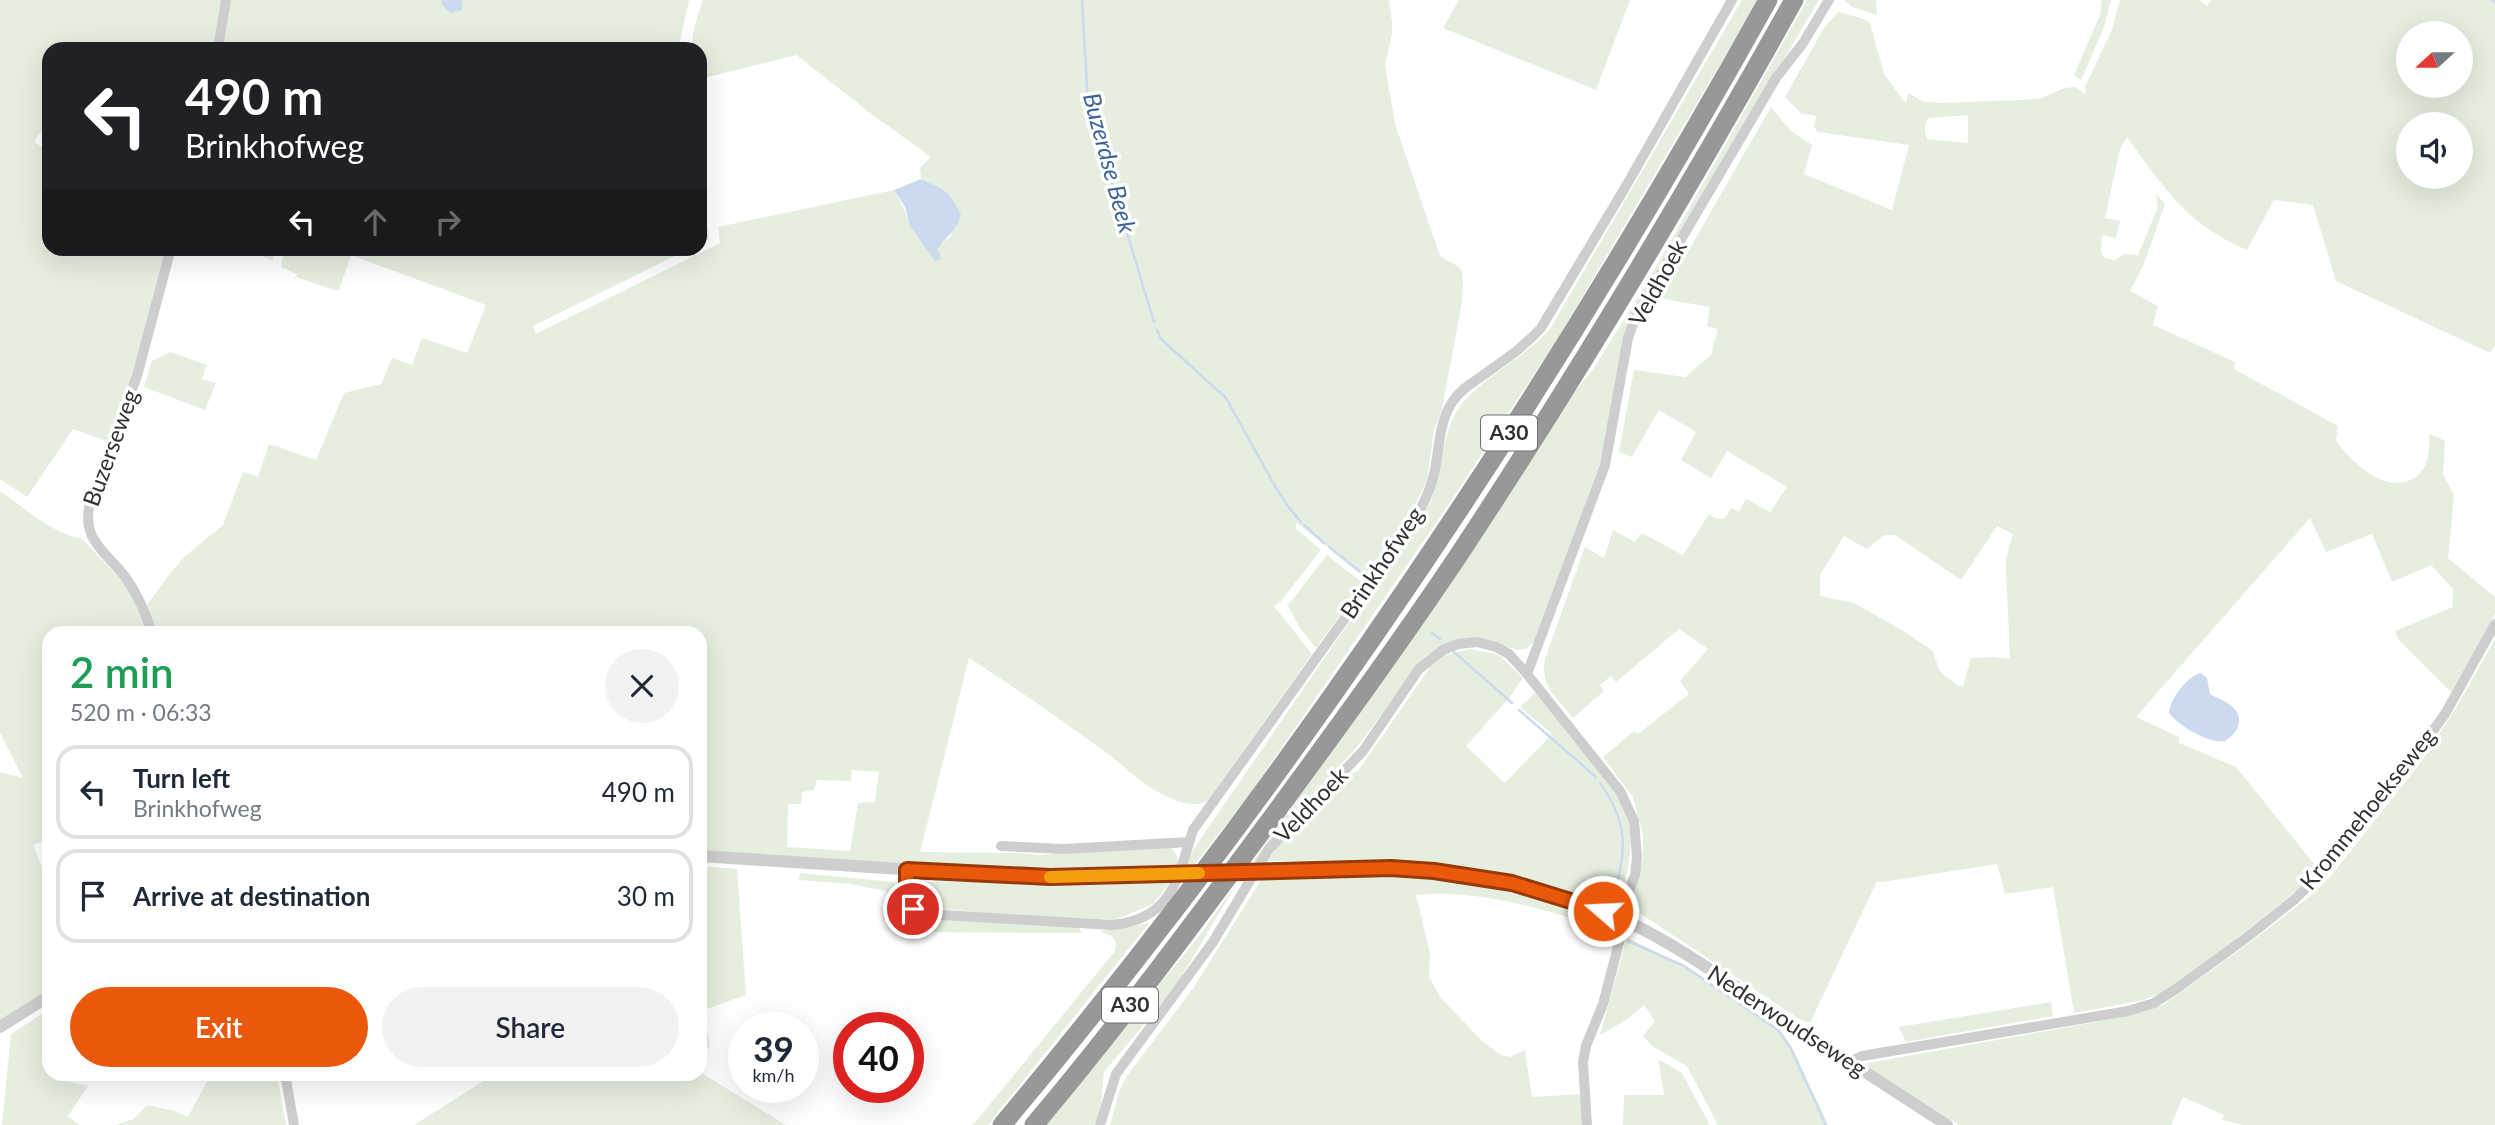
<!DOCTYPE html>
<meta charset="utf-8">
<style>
:root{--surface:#fff;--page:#f2f2f3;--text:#1f2937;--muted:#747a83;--line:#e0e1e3;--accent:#ea580c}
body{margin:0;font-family:Lato,sans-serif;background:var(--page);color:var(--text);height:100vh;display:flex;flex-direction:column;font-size:26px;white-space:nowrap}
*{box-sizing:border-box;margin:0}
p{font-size:23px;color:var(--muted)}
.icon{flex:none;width:38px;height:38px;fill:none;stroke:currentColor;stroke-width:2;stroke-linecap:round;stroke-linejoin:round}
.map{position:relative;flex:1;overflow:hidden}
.side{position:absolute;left:42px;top:626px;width:665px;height:455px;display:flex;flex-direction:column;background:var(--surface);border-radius:21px;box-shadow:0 7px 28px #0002}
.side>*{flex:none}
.hud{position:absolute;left:42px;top:42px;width:665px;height:214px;border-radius:21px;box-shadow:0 7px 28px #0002;background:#202124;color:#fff;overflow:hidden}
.needle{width:46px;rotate:249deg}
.controls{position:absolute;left:2396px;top:21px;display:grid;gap:14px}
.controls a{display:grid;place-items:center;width:77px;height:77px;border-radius:50%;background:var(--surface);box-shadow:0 7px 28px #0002;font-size:35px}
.speed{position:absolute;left:728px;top:1012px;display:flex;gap:14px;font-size:35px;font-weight:700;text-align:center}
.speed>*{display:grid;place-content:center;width:91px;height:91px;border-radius:50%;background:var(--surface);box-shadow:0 7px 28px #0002;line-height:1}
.speed small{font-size:18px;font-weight:400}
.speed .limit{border:10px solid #d22;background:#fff;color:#111}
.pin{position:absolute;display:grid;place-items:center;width:60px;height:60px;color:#fff;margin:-30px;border:4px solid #fff;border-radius:50%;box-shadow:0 2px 7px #0007}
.me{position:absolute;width:77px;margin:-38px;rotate:289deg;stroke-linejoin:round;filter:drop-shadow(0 0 5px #0008)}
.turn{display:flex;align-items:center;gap:24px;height:147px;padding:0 28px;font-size:32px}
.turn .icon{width:91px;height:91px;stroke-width:2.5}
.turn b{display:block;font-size:49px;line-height:60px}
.lanes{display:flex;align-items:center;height:66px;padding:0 28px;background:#0003;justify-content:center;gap:35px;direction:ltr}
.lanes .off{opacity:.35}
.round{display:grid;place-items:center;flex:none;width:74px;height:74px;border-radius:37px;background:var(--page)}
.head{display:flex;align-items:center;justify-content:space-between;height:119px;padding:0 28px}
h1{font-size:42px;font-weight:600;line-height:52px;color:#1e9e55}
.button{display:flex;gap:14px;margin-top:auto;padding:14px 28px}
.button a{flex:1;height:80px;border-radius:42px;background:var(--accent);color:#fff;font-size:28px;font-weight:600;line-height:80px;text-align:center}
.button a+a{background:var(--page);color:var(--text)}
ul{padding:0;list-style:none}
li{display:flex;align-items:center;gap:21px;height:94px;margin:0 14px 10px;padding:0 14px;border:4px solid var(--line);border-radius:21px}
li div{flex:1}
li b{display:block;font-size:26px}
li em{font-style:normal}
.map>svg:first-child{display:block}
.green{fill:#e5eedf;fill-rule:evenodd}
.water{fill:#cbdaee}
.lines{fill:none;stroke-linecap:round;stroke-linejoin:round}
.stream{stroke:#cbdaee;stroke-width:2.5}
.minor{stroke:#cecece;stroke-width:10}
.tertiary{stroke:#cecece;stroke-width:12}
.motorway{stroke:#989898;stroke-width:19}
.tertiary-bridge{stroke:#cecece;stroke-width:12}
.route-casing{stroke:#983908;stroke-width:18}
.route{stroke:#ea580c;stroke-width:12}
.slow{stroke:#f59e0b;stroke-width:12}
.labels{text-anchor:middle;stroke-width:7;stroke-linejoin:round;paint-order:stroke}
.shield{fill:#fff;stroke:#6f6f6f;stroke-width:2}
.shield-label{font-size:21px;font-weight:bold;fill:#313131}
.street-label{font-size:23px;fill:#313131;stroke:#fff}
.water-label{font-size:24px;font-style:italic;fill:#3b6398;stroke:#fff}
</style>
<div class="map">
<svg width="2495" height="1125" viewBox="0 0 2495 1125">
<rect width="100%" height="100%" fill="#fff"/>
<path class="green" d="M0,0H222L213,49H49V121L34,141L49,153V248L170,249L156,309L110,442L73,429L27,497L0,479Z
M230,0H442L441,5L462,10V0H689L680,41L681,49H229L224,46Z
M703,0H1389L1392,22V34L1385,65L1395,124L1440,256L1459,267L1462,272L1463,286L1461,307L1442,409L1434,430L1427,480L1406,523L1367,578L1297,523L1295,528L1321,550L1281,601L1274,606L1312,654L1208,800C1194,810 1173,800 1158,792C1139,782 1124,766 1107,753C1062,721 1016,688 969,658L920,852L1020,853L1038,855L1162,846L1171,847L1177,856L1179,866L986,870L700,855V634L156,633L147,605L168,576L183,558L223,525L243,472L258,477L269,444L316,460L344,393L381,384L392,358L412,365L422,338L467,353L486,305L351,255L339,290H334L296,277L297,274L281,267L283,256L275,253L272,260L243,249H689L533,326L536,334L720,243L718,227L894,190C908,212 910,241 938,249L941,244L950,237L961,214C949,190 944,189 921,179L920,168L931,157L870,113L799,57L796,55L700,79V49H692C691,32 698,16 703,0ZM852,770L879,772L875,802L858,803L850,851L787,847L788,804H801L802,792L814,790L817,780L851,781Z
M1459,0H1630L1596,90L1443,28Z
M1742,0H1758L1559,336L1449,504L1249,795L1185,877H1182L1193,850L1430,504C1440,477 1443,433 1457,411C1475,381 1525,358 1550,329Z
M1807,0H1819L1628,323L1608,440L1562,569L1534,642L1525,649L1518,650L1487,641L1467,639L1417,667L1357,747L1274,837L1250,875H1243L1355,720L1571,396L1594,368L1648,281Z
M1844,0H1876L1877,15L1852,7Z
M2102,0H2111L2103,30L2081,80L2074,75L2100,15Z
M2120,0H2199L2207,6L2211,0H2495V345L2490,353L2336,281L2313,205L2274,200L2247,250C2186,224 2164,188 2127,137L2120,149L2105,218L2120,221L2116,238L2102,235L2101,252L2104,258L2115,260L2124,254L2138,255L2158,207L2156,194L2165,204L2144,264L2130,291L2158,306L2153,325L2235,362L2234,369L2338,426L2336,440C2346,457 2376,484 2397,483C2425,482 2431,458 2429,435L2437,437L2445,441L2443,474L2454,495L2448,558L2495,597V614L2451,692L2398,639L2395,631L2453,607V589L2431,565L2392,582L2372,534L2326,552L2310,518L2136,717L2179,737V743L2236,767L2319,870L2310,880L2193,973L2164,992L2144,1000L2074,1013L2053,887L2005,894L1997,864L1882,882L1877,881L1810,1023L1799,1019L1629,906L1643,860V835L1633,797L1603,757L1634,731L1638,734L1689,694L1680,681L1708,649L1679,629L1616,682L1611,676L1600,685L1604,691L1573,718C1557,697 1540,687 1545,659L1585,547L1604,558L1613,530L1635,542L1642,533L1683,555L1709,514L1716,519H1724L1731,508L1739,512L1746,499L1770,512L1787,487L1727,451L1711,478L1681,460L1696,432L1659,410L1632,457L1619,452L1634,370L1685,377L1711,355L1718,329L1707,326L1710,307L1658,298L1690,248L1771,107L1791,131L1812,145L1804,174L1892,210L1909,145L1818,132L1814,127L1816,116L1801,113L1785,97L1824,28L1838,12L1861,18L1870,23L1884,74L1906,104L1908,93L1924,102L1943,103L2020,100L2042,98L2064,88L2075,87L2086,94L2085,87L2111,32ZM2408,33H2460V86H2408ZM1968,115V143L1927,139C1924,130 1923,126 1929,118ZM2408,124H2460V177H2408ZM1997,526L2013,534L2006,558V568L2010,659L1993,657L1971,658L1963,686L1957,685L1944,675L1939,670L1933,651L1905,632L1854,603L1820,596V575L1844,536L1867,549L1884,535H1895L1961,580Z
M700,174L709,239L700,243Z
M170,352L207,365L202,379L216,383L205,410L144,387L152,361Z
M0,491C22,506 54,535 81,538L136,595L147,633L49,634V838L33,845L49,884V994L0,1024V772L23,778L0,733Z
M1327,555L1363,583L1316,648L1299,627L1288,605Z
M2495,639V1125H2243L2222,1120L2224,1115L2183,1097L2171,1125H1959L1863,1064L2107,1020L2163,1005L2248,944L2309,897L2330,877L2418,766L2456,708Z
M1471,649L1499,655L1523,678L1509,698L1466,746L1505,783L1552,734L1520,707L1536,692L1624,804C1636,841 1630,864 1619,901L1606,906C1567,893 1528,879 1488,871C1416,856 1341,861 1268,861L1279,843L1342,776L1358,771L1431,666L1445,655Z
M700,866L737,869L746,995L704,1010L710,1047L700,1051Z
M1394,871C1457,877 1519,887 1579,910C1593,916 1606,920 1616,931V933C1555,912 1480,888 1416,895L1430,954L1429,977L1441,998L1483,1042L1501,1055L1510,1057L1525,1050L1532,1097L1583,1094L1584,1125H1110L1120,1089L1127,1076L1194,987L1261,880Z
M800,873L893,882C903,891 902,907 913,916L1078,926L1082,933L903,932L886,891L851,884L799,880Z
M1239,880L1175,987L1104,1072L1101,1103L1096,1125H1043L1197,939Z
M924,882H1170L1153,904L1115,920L987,913L923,907L916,900L914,894Z
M1149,923L988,1125H973L1115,951L1116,943L1113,937L1100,931Z
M1627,937L1687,969L1780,1029L1793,1049L1828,1125H1718L1687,1066L1652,1046L1643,1036L1655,1021L1644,1005L1626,1020L1600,1035Z
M2051,1002L2053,1016L1906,1042L1899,1027Z
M49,1009V1074L66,1075L65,1081L88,1086L68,1116L79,1125H2L11,1034Z
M1658,1059L1682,1073L1710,1125H1623L1624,1095H1664Z
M700,1072L786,1125H414L493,1075L700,1074Z
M211,1074L277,1075L286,1125H115L134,1119L147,1105L175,1111L188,1117Z"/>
<path class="water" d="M442,0H462V10L451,13L441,4Z
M921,179C944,189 949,190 961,214C957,233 945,236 938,249L941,259L935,261L910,226L905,207L894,190Z
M2201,673L2207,678L2210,694C2216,698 2224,700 2230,705C2246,716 2239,733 2225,741C2209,744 2179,726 2169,713C2170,699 2186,677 2201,673Z"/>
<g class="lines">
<path class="stream" d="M1082,0L1088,104L1154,322
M2491,0L2495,2
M1157,330L1161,339L1226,398L1275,486L1287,505L1301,522
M1304,525L1324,543
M1329,547L1368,578
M1432,633L1440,639
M1454,652L1512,703
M1519,710L1596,777
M1600,783C1627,821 1628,849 1614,893
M1628,941L1684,966L1778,1030L1791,1049L1826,1125"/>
<path class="minor" d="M218,49L226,0
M152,634C146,613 138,595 126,578C105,550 81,541 90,502L137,376L171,248
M1001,846L1063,849L1189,842
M907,870C907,889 904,909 926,914L1112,925C1172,920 1178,878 1193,830L1413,523C1422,507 1430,492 1434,474C1440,448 1438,423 1453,401C1460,390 1472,383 1482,376C1503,361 1524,347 1541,328L1626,186L1732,0
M1619,917L1635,875L1637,857L1634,821L1620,791L1527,674L1605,465L1628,338L1636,316L1776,78L1803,43L1829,0
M1849,1062L1862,1056L2128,1011L2154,1003L2176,989L2246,938L2295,899L2329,866L2405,770L2445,714L2495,624
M285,1074L294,1125
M1100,1125L1116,1074L1213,942L1269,849L1363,751L1419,669L1443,650L1458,644L1477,642L1496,647L1509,654L1527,674
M1587,1125L1583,1062L1586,1046L1603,1004L1625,920"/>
<path class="tertiary" d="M700,856L994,875L1050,877L1160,874
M1275,871C1340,869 1407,865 1471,875C1522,883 1577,898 1624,920C1678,945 1728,982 1778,1015C1834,1052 1890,1088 1947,1125
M0,1027L49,996"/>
<path class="motorway" d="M1002,1125C1294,777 1547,397 1768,0
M1034,1125C1116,1028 1192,925 1268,823C1334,733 1400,643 1462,550C1580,371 1690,187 1794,0"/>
<path class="tertiary-bridge" d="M1160,874L1275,871"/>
</g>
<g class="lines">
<defs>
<path id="route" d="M913,909L907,893V870L1050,877L1391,868L1434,871L1512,883L1603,911"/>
</defs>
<use href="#route" class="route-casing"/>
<use href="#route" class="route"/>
<path class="slow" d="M1050,877L1199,873"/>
</g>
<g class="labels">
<g class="shield">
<rect x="1481" y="415.5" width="56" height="35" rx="5"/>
<rect x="1102" y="987.5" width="56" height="35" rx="5"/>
</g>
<g class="shield-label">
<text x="1509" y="440">A30</text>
<text x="1130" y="1012">A30</text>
</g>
<g class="street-label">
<text transform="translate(1658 283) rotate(-61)" y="8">Veldhoek</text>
<text transform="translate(111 448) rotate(-70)" y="8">Buzerseweg</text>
<text transform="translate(1382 563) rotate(-56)" y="8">Brinkhofweg</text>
<text transform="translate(1311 805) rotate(-46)" y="8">Veldhoek</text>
<text transform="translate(2368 809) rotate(-51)" y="8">Krommehoekseweg</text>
<text transform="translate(1787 1021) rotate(33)" y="8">Nederwoudseweg</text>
</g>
<g class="water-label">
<text transform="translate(1109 163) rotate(75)" y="8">Buzerdse Beek</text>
</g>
</g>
</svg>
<div class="controls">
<a><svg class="needle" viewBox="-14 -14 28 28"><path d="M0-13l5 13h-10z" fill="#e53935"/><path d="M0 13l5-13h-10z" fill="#747a83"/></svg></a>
<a><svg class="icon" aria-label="sound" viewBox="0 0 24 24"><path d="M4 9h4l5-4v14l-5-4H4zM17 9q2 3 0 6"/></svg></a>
</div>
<div class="speed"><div>39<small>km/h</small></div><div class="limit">40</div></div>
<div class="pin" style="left:913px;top:909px;background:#d93025"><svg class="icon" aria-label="arrive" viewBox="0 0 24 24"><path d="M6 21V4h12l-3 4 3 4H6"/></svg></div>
<svg class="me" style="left:1603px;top:911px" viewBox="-20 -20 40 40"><circle r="17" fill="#ea580c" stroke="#fff" stroke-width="3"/><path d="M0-11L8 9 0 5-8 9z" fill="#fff"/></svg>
<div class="hud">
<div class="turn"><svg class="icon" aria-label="left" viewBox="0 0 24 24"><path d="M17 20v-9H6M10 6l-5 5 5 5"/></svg><div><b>490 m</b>Brinkhofweg</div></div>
<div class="lanes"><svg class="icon" aria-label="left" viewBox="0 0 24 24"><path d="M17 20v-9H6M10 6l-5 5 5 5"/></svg><svg class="icon off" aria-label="ahead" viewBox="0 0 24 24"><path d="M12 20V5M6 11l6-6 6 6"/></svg><svg class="icon off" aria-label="right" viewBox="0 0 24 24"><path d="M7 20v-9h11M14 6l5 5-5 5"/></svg></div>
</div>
<section class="side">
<div class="head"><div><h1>2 min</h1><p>520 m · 06:33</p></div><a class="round"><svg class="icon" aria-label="close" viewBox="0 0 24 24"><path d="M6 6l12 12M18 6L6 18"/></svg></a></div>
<ul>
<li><svg class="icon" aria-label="left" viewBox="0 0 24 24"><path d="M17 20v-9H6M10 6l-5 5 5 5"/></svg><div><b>Turn left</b><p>Brinkhofweg</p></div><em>490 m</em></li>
<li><svg class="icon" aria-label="arrive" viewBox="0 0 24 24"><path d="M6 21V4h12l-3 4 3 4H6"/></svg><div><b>Arrive at destination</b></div><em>30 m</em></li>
</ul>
<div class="button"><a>Exit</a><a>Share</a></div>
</section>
</div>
